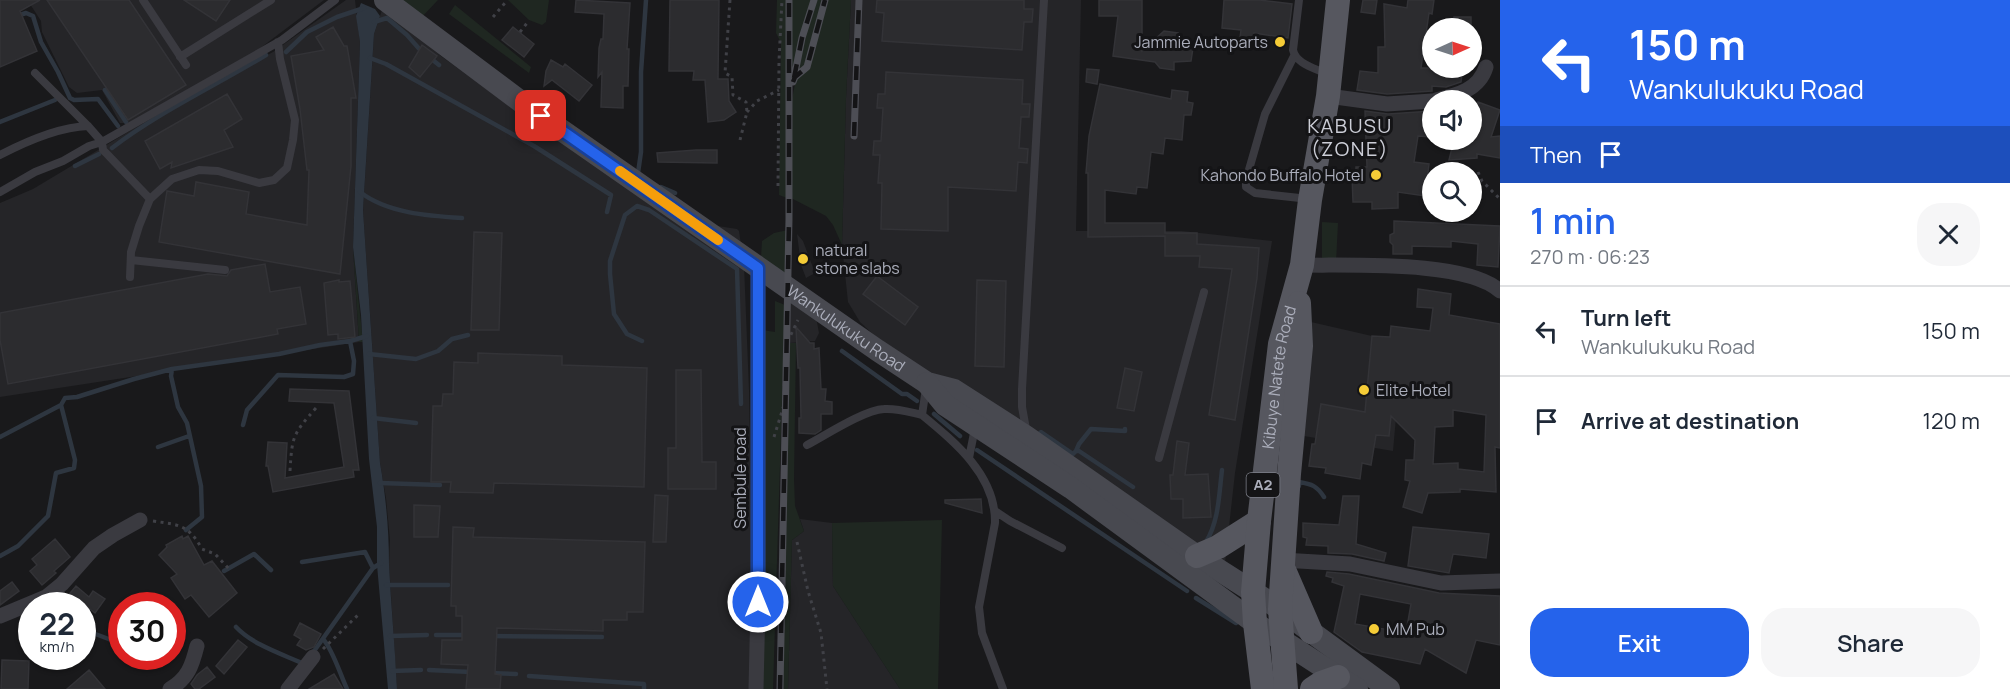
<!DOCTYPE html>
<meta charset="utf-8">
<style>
:root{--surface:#fff;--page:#f6f6f7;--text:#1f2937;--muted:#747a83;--line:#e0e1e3;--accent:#2563eb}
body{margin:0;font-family:Manrope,sans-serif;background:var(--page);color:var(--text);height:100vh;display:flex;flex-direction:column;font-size:22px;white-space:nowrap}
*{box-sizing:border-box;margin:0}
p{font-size:20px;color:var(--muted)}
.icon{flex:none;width:33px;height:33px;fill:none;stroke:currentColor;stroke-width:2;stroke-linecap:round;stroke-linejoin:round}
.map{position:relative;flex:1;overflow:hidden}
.details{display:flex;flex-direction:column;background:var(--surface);width:510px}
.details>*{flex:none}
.hud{background:#2563eb;color:#fff;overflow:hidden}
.needle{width:39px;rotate:87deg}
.tools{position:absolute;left:1422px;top:18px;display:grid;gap:12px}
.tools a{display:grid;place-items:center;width:60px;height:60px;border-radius:50%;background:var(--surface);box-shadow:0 2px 4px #0004;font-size:30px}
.speed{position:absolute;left:18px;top:592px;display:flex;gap:12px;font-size:30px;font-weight:700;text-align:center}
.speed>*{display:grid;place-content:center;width:78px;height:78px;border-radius:50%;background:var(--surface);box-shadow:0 2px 4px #0004;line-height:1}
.speed small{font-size:15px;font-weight:400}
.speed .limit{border:9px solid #d22;background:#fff;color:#111}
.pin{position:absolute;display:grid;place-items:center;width:51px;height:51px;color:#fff;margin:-26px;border-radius:12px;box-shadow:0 3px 9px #0006}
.me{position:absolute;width:66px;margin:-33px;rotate:0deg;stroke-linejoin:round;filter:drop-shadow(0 0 4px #0008)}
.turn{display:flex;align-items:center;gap:21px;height:126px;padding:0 30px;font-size:27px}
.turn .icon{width:78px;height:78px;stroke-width:2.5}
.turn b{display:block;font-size:42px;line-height:51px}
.then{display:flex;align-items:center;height:57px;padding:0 30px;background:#0003;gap:12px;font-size:22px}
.round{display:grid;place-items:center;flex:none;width:63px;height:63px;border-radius:24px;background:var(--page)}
.overview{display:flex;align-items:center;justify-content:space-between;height:102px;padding:0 30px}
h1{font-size:36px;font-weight:600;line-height:45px;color:var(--accent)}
.primary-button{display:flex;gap:12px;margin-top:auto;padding:12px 30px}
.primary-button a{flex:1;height:69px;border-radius:24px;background:var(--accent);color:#fff;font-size:24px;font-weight:600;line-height:69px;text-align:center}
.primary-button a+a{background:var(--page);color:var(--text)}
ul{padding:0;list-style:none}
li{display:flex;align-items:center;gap:18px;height:90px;padding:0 30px;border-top:2px solid var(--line)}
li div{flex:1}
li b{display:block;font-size:22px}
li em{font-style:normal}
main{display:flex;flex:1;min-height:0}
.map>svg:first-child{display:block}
.built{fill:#252528}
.green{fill:#1f2721}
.water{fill:#2e3640}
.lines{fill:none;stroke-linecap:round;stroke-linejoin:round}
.stream{stroke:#2e3640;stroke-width:4.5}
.building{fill:#2c2c2f;stroke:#333337;stroke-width:1.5;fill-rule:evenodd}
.path{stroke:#404147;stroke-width:3;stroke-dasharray:3 4.5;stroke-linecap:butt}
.lane{stroke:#3a3a40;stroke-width:8}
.street{stroke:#3a3a40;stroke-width:15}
.secondary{stroke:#484950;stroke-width:22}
.primary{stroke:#56575f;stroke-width:24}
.rail-casing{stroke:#4d4e55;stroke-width:7}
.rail{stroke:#141416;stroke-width:4.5;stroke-dasharray:14;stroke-linecap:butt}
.route-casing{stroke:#184099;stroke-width:15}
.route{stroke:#2563eb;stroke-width:10}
.slow{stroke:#f59e0b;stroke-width:10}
.poi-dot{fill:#f5cc37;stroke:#141416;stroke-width:2}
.labels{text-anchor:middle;stroke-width:6;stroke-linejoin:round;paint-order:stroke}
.shield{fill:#141416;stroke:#7e808a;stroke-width:1.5}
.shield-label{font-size:15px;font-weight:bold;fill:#abaebb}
.poi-label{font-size:16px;fill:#abaebb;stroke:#141416;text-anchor:start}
.street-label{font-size:16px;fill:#abaebb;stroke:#141416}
.quarter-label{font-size:20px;letter-spacing:1.5px;fill:#ccced7;stroke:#141416}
</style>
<main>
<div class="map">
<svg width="1500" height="689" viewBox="0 0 1500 689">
<rect width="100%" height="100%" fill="#19191b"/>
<path class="built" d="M0,0H324L255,52L129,123H120L102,90L77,93L69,87L42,32L41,21L30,4Z
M346,0H355L360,42L353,247L359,342L0,397V203L33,189L175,104L273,52Z
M851,0H1081L1076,231H1182L1272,241L1235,473L1224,572L876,337L860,322L848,302L842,245L846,98Z
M382,10L403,24L441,56L555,139L705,224L737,229L739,231L744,265L749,390L752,583L750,689H397L389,564L390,540L386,498L380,463L363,210L374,34Z
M797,234L803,241L815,273L806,278L801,265Z
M791,303L816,317L819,333L815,341L789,343Z
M1311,322L1372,336L1403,339L1393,451L1298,435Z
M800,519L832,523L833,586L900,689H788L792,540L804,531Z"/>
<path class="green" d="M395,0H438L420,19Z
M508,0H549L546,22L542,25L529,20Z
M777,0H788L787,198L779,195L781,43L776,33Z
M790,0H812L800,39L789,100Z
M815,0H851L846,98L842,245L833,225L826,216L791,198L790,109L804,39Z
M455,5L531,67L529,73L449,14Z
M1322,222L1338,223L1336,263L1322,260Z
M788,230V296L761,257L762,241L774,233Z
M353,247L363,342H359Z
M775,301L785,305L773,689H763L762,330L775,332Z
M789,343H796L794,479L795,506L804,531L792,540L788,689H782Z
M942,520L938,689H900L833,586L832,523Z"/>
<path class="water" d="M361,3L375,9L380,16L374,34L363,210L380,463C386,497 389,530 389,564C391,606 395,647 397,689H388L377,565V527L369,459L361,315L353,247L360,42L356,16Z"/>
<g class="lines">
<path class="stream" d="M17,16L26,13L33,16L41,42L58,72L70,98L74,100L98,99L118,126
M374,22L387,18L407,35L422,52
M286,52L307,32L337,17L364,8
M429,57L439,65
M370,58L386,64L534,146L611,195L607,212
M105,90L126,122
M0,122L55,100
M112,148C159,112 215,86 266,55
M75,166L99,154
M637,172L638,173L641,152V72L646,0
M661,187L675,193
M360,192C387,213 428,216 462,218
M642,341L627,334L614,314L610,274V261L625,215L637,206L649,210L737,269L741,404
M842,351L902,394H907L917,401
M369,354L416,359L438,351L452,339L468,335
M172,369L171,376L178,407L187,423L201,486L202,517L186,530
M934,414L960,436
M373,418L416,423
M243,425L247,410L278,375L344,377L353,374L354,361L350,341
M0,437L61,405L65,398L77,397L134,379L172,369L279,354L320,345L350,341L367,336
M1036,437L1041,432L1073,454L1076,451H1079L1133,487
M158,447L189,436
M977,450L1187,591
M1076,451L1079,444L1091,429L1125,431V429
M380,483L440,485
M1299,486V482C1312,484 1317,486 1324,497
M1206,542C1219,521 1219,494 1222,470
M0,556L18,546L48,516L56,473L74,468L75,460L61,405
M302,562L365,552L373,568
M224,571L254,554L271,570
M386,585H448
M1196,598L1236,623
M44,605L51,604L53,606
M172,617L178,613
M236,627C253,645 282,654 304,664
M82,629L122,644
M436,635H467
M390,636L427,635
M490,636L602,637
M323,639C333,650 340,674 347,689
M312,654L373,568L381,563
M429,670L471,672
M392,671L421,670
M489,673L516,674
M529,676L644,684V689"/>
</g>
<path class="building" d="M0,0H40L20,11L37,51L0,67Z
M47,0H129L186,85L128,120Z
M184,0H230L216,21Z
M576,0L630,3L627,49H629L628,86H623V108L601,107L602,72L598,77L599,48L601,39H603L604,14L575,12Z
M670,0H719L718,79H728L729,101L736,112L724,120L708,122L705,80H693L694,71H669Z
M877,0H1024V9H1033L1032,22H1024L1022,50L882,41L884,13L876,12Z
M1099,0H1142V51L1164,31L1178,33L1177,41L1193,48L1191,61L1174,62V70L1160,68L1155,62L1113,56L1118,16H1099Z
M1224,0H1259L1292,4L1288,38L1254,33L1253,39L1240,38L1241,30L1222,28Z
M1363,0H1377L1375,14L1361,12Z
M1408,0H1434L1432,14L1429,13L1421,68H1463L1461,82L1446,87L1432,86V91L1387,94L1357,90L1360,71L1378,73V47H1385L1384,4L1407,8Z
M1454,17H1471V28H1453Z
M333,27L344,46H347L356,98H351V166L340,274L159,242L167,191L194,196L196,182L249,192L246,214L307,225L309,170H307L300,109L291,56L324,50L316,37Z
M513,27L534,44L524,57L502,40Z
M422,45L437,56L420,77L409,67Z
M551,60L563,67L565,64L592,85L579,101L552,80L544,86L546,71Z
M1087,69L1099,70L1097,84L1086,82Z
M886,72L1023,80L1022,104H1030L1029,117H1021L1019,148L1028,149L1027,163L1018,162L1016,191L948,187V231L881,229L882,183H878L880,155H873L874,141H881L883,108H877L878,94H885Z
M1100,84L1171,99L1172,90L1188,92L1187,102L1193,103L1191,115H1184L1182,140L1165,138L1163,154L1151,152L1147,188L1137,187L1136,194L1105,190V223H1165V233H1197V244L1259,248L1257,278L1235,420L1209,415L1232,269L1199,267L1200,256H1165V236L1088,237V173H1086L1089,136Z
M227,94L242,119L224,130L233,147L171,168L172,162L160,169L145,141Z
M1478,102L1500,110L1491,137L1500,136V158L1477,154V158L1449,160L1454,140H1472V119Z
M1365,111L1388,114L1432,111V137L1418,136L1414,162L1429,164L1425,196L1398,192V208L1372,209V202H1353L1352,175H1356V167H1367Z
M696,150H717V163L658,162L657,153Z
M1394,221L1500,226L1498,267L1477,265L1478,244L1451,241V247L1412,246V254H1393V245L1390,242V235L1394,233Z
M474,232L502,233L499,330H471Z
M265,264L270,292L300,287L306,324L277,329L278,334L8,384L0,340V313L208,274L227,276L231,270Z
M877,276L918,307L905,325L863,294Z
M339,280V282L350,281L355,337L338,339V334L328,335L324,283Z
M977,280L1006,281L1004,367L975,366Z
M1418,289L1451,294L1449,315L1500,324V448L1495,447L1496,492L1460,489V492L1428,493L1422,513L1403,507L1410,481L1405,480L1406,460H1414L1415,440L1391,416L1389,436L1376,435L1371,465L1362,463L1360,479L1325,473L1326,468L1309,466L1312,444H1315L1321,404L1365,412L1372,336L1390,337L1391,326L1430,331L1433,308L1417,307ZM1453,410L1486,415L1484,472L1458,469V463L1433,464L1435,427L1453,426Z
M796,327L810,343H814V349L819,348L821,389H826L825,401L832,402V414H821V430L815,434L799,433V418H801L800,368H798Z
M478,353L562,356V365L647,368L644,487L494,483L493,493L450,492L451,482H431L433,406H442L443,394H453L454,362L478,363Z
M1125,368L1142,372L1134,411L1117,408Z
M676,370H701L702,462H716V489H668V448H676Z
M290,389L349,391L359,470H353L354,477L273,492L268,466H266L268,442L287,443L285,478L344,467L334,403L289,401Z
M1177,441L1189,443L1185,475L1208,474L1211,517L1183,518V499H1171L1170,475H1173Z
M655,495L668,496L666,542H653Z
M1343,496H1359L1356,544L1386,553L1384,561L1352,554L1328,553V546L1306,545L1307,538L1303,537V523L1339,525Z
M981,499L982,513L945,503V500Z
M414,505L440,506L438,537H414Z
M453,527L474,528L473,537L645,542L643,612H627V620H603V631L497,628L495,674L501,675L500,689H466L468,665L441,664L442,640H462V616H456V606H451Z
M1413,527L1489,534L1486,558L1453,554L1449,573L1408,566Z
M182,536L183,539L188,536L204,565L212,561L237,593L209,617L191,595L185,599L171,578L177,574L159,555L167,547L166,545Z
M55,539L70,557L54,571L56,573L42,585L30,571L37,565L32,559Z
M1327,572L1349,574L1439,593L1500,596V645L1476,640L1466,673L1425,649L1420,664L1362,652L1334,632L1344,586L1332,582L1333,578L1326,576ZM1360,594L1411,604L1406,633L1355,624Z
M12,582L19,591L0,605V591Z
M76,586L89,597L93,591L105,599L95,613L86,606H75L66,598Z
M300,623L321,634L314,647L306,650L297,645L301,639L294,635Z
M238,640L247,647L224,674L216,666Z
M2,660L29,661L28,689H1Z
M207,667L215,677L199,689H195L191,684L197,675Z
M89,670L105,689H67Z
M334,674L343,689H309Z"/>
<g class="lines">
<path class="path" d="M730,0L725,73L732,77L733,95L746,102L747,112L740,140
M493,17L505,3
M520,32L527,23
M747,112L757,101L779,90
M1478,172L1482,181L1500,199
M778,186L779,61L782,0
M774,437L784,405L785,347L798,320
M290,471C292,436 293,434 316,408
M153,521C179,525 188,524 202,549L215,554L230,570
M797,542L808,591L821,633L827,689
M323,649L358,615"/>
<path class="lane" d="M143,0L186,65
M1299,0L1293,50C1296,64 1315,68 1327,74
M1294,56L1265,114L1246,180V187L1255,193L1309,199
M180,57L271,0
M35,73L88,126L102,142L103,150L107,154L150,199
M0,155C25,142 60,127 88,126
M0,192L35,172L63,161L89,146L102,142L282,40L335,0
M131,260L225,270
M130,277L131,252L139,226L150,199L172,179L199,170L218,171L259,183L274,180L287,168L293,140L295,120L280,59L278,42
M926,388L922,415C956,443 996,476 995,523L979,607L982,633L1003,689
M1026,429L1022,407V389L1044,0
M807,445C826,435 864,410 884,409C897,408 909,412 922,415
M969,458L975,428
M1159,458L1204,292
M995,511L1010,521L1062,548"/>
<path class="street" d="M1328,96L1387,104L1432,101
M1436,100C1457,95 1479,90 1486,67
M1302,265C1350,266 1466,260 1500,291
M1282,560L1350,564L1441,583L1500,581
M0,616L46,597L62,584L94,548L113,535L140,520
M170,689C188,678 192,666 197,646
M288,689L313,657
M756,689L758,602V268"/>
<g class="secondary">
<path id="s1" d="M385,0L524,104L877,350L927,383L954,390L1027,437L1197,556L1280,609L1389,689"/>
<path d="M927,383L945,405L1071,488L1255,623L1357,689"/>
</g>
<g class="primary">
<path d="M1197,556L1218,547L1259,521"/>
<path d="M1285,572L1311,632"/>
<path id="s2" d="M1263,689L1255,623L1253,592L1259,521L1280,344L1302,265L1310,200L1328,96L1338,0"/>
<path d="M1286,689L1280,609L1289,474L1301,346L1299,303"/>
<path d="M1312,689L1321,683L1338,677"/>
</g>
<defs>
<path id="rail" d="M794,78L802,38L814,0
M793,82L795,77L807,67L825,0
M854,136L859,0
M780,689L789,219V0"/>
</defs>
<use href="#rail" class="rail-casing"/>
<use href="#rail" class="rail"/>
</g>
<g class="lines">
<defs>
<path id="route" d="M541,116L758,268V602"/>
</defs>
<use href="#route" class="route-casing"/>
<use href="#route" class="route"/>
<path class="slow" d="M620,171L718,240"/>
</g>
<g class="poi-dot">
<circle cx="1280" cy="42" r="6"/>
<circle cx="1376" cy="175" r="6"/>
<circle cx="803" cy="259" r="6"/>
<circle cx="1364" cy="390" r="6"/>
<circle cx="1374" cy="629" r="6"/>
</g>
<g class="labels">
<rect class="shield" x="1246.5" y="473" width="33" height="24" rx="4.5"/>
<g class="shield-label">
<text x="1263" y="490">A2</text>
</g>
<g class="poi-label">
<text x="1268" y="48" text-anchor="end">Jammie Autoparts</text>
<text x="1364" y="181" text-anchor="end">Kahondo Buffalo Hotel</text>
<text x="815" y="256">natural<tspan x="815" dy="18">stone slabs</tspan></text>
<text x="1376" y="396">Elite Hotel</text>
<text x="1386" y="635">MM Pub</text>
</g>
<g class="street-label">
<text dy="6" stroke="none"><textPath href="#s1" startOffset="566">Wankulukuku Road</textPath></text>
<text dy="6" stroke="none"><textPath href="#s2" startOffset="314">Kibuye Natete Road</textPath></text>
<text transform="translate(740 478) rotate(-90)" y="6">Sembule road</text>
</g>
<g class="quarter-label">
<text x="1350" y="133">KABUSU<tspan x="1350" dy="23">(ZONE)</tspan></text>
</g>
</g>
</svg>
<div class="tools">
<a><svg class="needle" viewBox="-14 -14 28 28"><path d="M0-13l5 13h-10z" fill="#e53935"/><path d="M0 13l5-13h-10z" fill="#747a83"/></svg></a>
<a><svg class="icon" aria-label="sound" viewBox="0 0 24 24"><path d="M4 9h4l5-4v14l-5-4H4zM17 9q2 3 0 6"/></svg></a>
<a><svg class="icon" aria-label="search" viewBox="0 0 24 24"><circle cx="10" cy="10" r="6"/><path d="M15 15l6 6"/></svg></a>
</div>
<div class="speed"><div>22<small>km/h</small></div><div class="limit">30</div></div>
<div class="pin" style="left:541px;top:116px;background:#d93025"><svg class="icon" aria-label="arrive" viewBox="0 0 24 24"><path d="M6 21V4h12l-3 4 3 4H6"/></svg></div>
<svg class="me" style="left:758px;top:602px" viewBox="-20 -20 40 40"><circle r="17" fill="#2563eb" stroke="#fff" stroke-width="3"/><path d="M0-11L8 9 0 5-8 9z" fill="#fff"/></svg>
</div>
<section class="details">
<div class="hud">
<div class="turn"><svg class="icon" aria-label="left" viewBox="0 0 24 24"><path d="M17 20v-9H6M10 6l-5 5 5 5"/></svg><div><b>150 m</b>Wankulukuku Road</div></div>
<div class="then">Then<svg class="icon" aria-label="arrive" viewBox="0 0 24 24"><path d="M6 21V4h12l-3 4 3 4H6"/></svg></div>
</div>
<div class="overview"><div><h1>1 min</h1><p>270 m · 06:23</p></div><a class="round"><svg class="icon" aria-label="close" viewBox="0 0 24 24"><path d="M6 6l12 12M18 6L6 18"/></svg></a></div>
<ul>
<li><svg class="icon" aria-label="left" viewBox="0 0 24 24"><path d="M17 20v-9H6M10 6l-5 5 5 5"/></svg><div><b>Turn left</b><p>Wankulukuku Road</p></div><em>150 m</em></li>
<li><svg class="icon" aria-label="arrive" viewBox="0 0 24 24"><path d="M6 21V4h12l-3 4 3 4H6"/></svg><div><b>Arrive at destination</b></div><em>120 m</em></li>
</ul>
<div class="primary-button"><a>Exit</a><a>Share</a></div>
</section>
</main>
